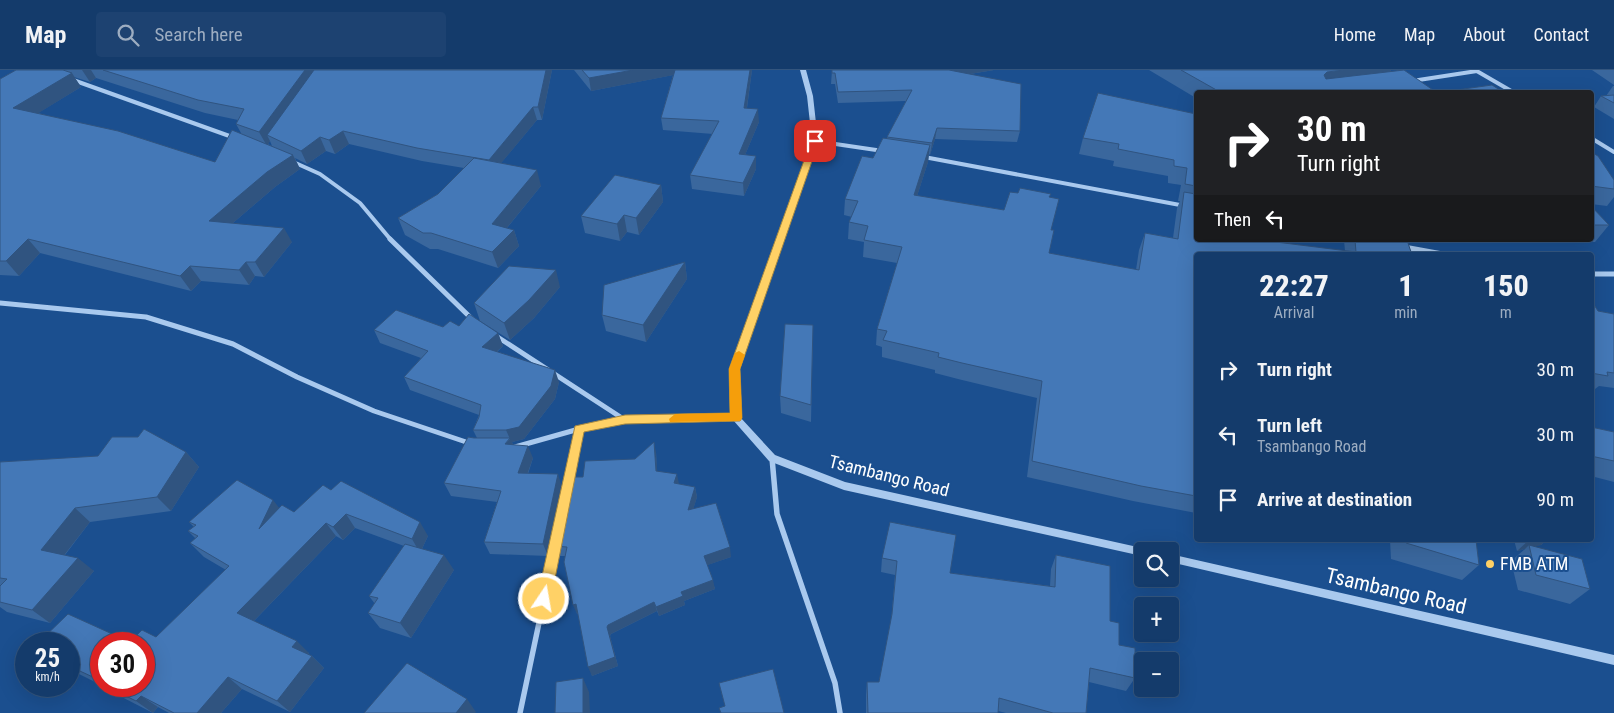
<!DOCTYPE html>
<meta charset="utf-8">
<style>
:root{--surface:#143b6b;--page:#1d4271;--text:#f1f3f6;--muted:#9dadc1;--line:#33557e}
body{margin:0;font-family:"Roboto Condensed",sans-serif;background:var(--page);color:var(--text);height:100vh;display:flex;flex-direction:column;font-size:19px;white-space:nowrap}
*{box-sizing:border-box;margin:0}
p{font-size:16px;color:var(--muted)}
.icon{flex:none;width:28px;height:28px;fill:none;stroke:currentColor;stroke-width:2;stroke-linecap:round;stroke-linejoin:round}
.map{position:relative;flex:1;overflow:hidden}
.drawer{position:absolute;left:1194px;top:182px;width:400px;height:290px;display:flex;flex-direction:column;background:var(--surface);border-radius:5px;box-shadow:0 5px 20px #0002,0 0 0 1px var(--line)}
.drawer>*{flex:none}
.top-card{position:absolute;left:1194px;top:20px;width:400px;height:152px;border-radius:5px;box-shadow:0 5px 20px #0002,0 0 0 1px var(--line);background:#202124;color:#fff;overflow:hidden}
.buttons{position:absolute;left:1134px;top:472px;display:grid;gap:10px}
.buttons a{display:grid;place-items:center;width:45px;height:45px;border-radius:5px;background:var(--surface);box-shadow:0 5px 20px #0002,0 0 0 1px var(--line);font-size:25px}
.speed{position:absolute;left:15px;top:562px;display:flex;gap:10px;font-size:25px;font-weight:700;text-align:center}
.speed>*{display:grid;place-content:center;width:65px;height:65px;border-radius:50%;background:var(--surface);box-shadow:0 5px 20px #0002,0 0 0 1px var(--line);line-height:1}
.speed small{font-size:12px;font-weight:400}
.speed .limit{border:8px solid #d22;background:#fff;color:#111}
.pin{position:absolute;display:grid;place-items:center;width:42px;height:42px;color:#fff;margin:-21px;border-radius:10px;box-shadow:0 2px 8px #0006}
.me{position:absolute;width:55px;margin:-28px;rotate:12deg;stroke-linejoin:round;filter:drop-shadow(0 0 4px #0008)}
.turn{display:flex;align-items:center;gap:18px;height:105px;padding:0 20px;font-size:22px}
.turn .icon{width:65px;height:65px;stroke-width:2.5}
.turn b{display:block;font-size:35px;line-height:42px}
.then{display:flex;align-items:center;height:48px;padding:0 20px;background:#0003;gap:10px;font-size:19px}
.eta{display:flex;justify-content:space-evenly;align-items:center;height:85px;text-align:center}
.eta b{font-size:30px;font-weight:800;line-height:35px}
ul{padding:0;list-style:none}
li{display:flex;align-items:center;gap:15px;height:65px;padding:0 20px}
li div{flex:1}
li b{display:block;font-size:19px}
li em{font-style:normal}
header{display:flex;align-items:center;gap:30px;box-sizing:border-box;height:70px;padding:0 25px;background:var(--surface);border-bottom:1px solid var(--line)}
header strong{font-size:24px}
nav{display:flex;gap:28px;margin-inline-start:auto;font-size:18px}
.search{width:350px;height:45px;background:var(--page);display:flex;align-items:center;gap:12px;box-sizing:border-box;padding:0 18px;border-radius:5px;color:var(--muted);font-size:19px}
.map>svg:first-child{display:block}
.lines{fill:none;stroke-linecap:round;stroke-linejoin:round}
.minor-far2{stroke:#a9c9ee;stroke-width:4}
.minor-far1{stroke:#a9c9ee;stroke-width:5}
.minor{stroke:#a9c9ee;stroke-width:5.5}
.tertiary{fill:#a9c9ee;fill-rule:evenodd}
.wall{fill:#3a679d;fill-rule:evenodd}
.shaded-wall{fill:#305480}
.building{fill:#4478b7;stroke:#305480}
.route{fill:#ffd166;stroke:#a68842}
.slow{fill:#f59e0b}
.poi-dot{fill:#ffd166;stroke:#1b4f8f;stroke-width:2}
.labels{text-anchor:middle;stroke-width:4;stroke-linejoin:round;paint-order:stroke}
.street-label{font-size:18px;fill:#fff;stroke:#1b4f8f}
.poi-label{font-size:18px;fill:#fff;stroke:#1b4f8f;text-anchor:start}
.near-street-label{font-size:21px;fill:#fff;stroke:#1b4f8f}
</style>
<header>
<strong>Map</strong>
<div class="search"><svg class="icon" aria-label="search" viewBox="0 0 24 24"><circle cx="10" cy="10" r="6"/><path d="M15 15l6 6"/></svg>Search here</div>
<nav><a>Home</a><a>Map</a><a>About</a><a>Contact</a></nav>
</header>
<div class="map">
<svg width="1614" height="643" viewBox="0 0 1614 643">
<rect width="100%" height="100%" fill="#1b4f8f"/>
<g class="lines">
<path class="minor-far2" d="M1475,0L1513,22
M73,10L235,68
M1412,11L1477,1
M1591,68L1614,82
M815,71L883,81
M924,87L1196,138
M291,91L320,104L360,133L391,170"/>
<path class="minor-far1" d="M390,169L473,250
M1404,177L1448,185
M1591,204H1614
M0,233L146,247L233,274L297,307L374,341L472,374
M496,266L625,350
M515,377L579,359L625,350L736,348
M574,381L579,359"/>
<path class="minor" d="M772,388L777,444L835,613L840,643
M568,412L575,380
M520,643L556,472"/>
<path class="tertiary" d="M800,0H806L813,26L818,71L738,299L740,347L775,385L845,412L1142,478L1146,479L1147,481H1142V486L844,420L769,391L733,350L732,348L730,299L812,71L807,26Z
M1170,484L1614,585V595L1170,492Z"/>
</g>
<path class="wall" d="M16,0H552L542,50H537L501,93L541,116L507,158L514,160L519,176L498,198L438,179H430L405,165L398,148L438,124L464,98L422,91L349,74L335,84L326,81L307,94L295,88L300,99L275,117L233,153L292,172L264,207L255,206L249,215L201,211L191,221L40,183L19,206L0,205V9ZM74,7L90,12L96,8L205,43L238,50L236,54L241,63L215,92L38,43L81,17ZM270,71L272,76L268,74Z
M574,0H752L747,38L759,52L745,85L756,86V99L744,126L692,119L690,105L713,64L663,60L661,48L673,5L591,21Z
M832,0H994L970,4L1020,61L1017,72L935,69L930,85L929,84L928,92L917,126L1004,140L1018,123L1050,127L1051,160L1049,183L1136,200L1139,180L1145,163L1173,168L1177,138L1180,131H1178L1181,115L1168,113V106L1113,96L1114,91L1079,84L1083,68L1196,44V170L1268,171L1345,181L1344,170H1407L1412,185H1196V443L1133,431L1027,407L1037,328L958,309L935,303V300L882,287V277L876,275L877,259L897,193L863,187L864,172L848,169L849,152L852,147L844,145L845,129L887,69V67L906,31L838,33L835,14H831Z
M1149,0H1391L1390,1L1436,22H1196V28Z
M1592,0H1614V15Z
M1613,16H1614V49L1594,37L1601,26H1606Z
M1591,82L1614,110V127L1607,136L1591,134Z
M661,115L663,132L639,165L627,162L620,171L585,163L581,146Z
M1591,136L1609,155L1595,172H1502L1490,170H1591Z
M1461,170H1475L1473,172Z
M685,192L687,209L646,272L606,261L602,245Z
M560,217L534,248L510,270L480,251L474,233Z
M1591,230L1598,241L1614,244V318L1599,316L1595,319L1591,318Z
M813,255L811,352L781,343L780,326Z
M459,256L498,263L503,276L497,282L559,312L555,329L524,369L512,372L513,375L533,388L528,404L562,417L548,486L490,484L484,472L497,432L451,426L444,413L474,368H477L473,360L479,345L410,320L404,307L421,288L380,273L374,260L443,257Z
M1591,357L1614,362V412L1591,406Z
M186,382L199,397L171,441L90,452L65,485L94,501L50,553L7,542L0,537V392Z
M656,382L657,402L679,414L695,417L697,427L693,439L731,487L707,495L715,519L684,531L685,535L659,546L657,541L611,564L610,566L618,596L592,606L578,544H577L565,486H558L554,476L583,407Z
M331,420L428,466L422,479L454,500L411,568L380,558L368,543L375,534L369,526L404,476L355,458L343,470L336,466L254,551L309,583L308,585L312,586L324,598L290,642L242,619L221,643H169L158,637L153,643L110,621L103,616H144L101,574V615L69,599V574L130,572L156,567L226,500L204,487L190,473L196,469L188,461L194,457L189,452L279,438L294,442Z
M1390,470H1476L1479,495L1462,510L1391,489Z
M1514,470H1546L1541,475L1534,476L1590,519L1570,534L1518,520L1511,491L1525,479L1517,481Z
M1056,485L1110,551L1119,575L1135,608L1126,621L1089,612L1086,643H1006L998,641V643H866V624L867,612H879L891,553L895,505L881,502L882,488L950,503L1050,516L1051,499Z"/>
<path class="shaded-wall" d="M82,0H91L96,8L90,12Z
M305,0H320L267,65L270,71L267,76L259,62Z
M546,0H552L542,50L538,37Z
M633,0H678L679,4L591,21L589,8Z
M750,0H752L745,51L744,38Z
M941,0H994L940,9Z
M1344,0H1391L1385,9L1316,21L1324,5L1327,2Z
M72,3L81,17L24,52L13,38Z
M533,37L537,50L493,103L489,90Z
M758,39L759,52L740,97L739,84Z
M937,58L935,69L930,85L932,73Z
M343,61L349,74L335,84L329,70Z
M320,67L326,81L307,94L301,81Z
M930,75L928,92L912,142L914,125Z
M293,85L300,99L275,117L219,165L209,151L267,102Z
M756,86V99L744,126L743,113Z
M537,100L541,116L497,170L492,154Z
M661,115L663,132L639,165L636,148Z
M624,145L627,162L620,171L617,154Z
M284,158L292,172L264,207L255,192Z
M514,160L519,176L498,198L492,182Z
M28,169L40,183L19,206L6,191Z
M246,192L255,206L249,215L239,200Z
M685,192L687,209L646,272L643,255Z
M190,196L201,211L191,221L180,206Z
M556,200L560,217L534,248L510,270L504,253Z
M498,263L503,276L487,290L482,277Z
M555,300L559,312L555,329L524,369L512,372L516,381L505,374L510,369L506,360Z
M654,372L656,382L658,412L656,401Z
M528,376L533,388L523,416L518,403Z
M186,382L199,397L171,441L157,427Z
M558,404L562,417L548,486L543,474Z
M677,404L679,414L674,413Z
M695,417L697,427L690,450L688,440Z
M273,430L284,444L259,459Z
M75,438L90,452L58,493L41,480Z
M346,444L355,458L343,470L333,457Z
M420,452L428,466L420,483L412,469Z
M326,453L336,466L250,555L237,543Z
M1529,470H1546L1541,475L1530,478L1529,475L1525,479L1517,481Z
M730,477L731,487L705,496L704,486Z
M444,485L454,500L411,568L400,553Z
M78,488L94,501L50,553L32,540Z
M713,510L715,519L684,531L685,535L659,546L656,537L681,522Z
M654,532L657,541L611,564L610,566L618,596L592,606L588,597L608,555Z
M576,534L580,543L577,544L573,535Z
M297,571L309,583L305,589L292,577Z
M312,586L324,598L290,642L277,631Z
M228,607L242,619L221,643H197Z
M583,608L589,622L590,643H583Z
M141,626L158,637L153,643L136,631Z
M467,629L476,642L475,643H456Z"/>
<path class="building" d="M16,0H63L72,3L13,38L118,61L215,92L232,60L293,85L267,102L209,151L284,158L255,192H246L239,200L190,196L180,206L28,169L6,191H0V9Z
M103,0H305L259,62L236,54L244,39L198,30Z
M314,0H546L538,37H533L489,90L417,78L343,61L329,70L320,67L301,81L267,65Z
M582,0H633L589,8Z
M675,0H750L744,38L758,39L739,84L756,86L743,113L690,105L719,51L661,48Z
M832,0H949L1021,14L1020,61L937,58L932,73L887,67L912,20L838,22L835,3H832Z
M1181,0H1344L1327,2L1324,5L1326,9L1404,0L1436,22H1220Z
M1492,15L1503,22H1442Z
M1098,23L1196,44V116L1185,114L1187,98L1174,96V90L1118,79L1119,74L1083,68Z
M1614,25V33L1601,26Z
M883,68L930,75L914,125L1004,140L1010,122L1018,123L1020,118L1051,124L1049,127L1059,129L1051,160H1054L1049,183L1139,200L1145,163L1178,169L1184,122L1196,124V170H1268V171L1356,182L1355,170H1407L1412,185H1196V426L1141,416L1032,391L1042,311L962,293L938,287L939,283L883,270L887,261L877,259L902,177L864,170L868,156L849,152L858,131L845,129L862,86L873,88Z
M1591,82L1598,86L1614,110V119L1591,116Z
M474,88L537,100L492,154L514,160L492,182L431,163H423L398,148L438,124Z
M615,105L661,115L636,148L624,145L617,154L581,146Z
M1591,136L1609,155H1591Z
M685,192L643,255L602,245L604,215Z
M509,196L556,200L529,230L504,253L474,233Z
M1591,230L1598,241L1614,244V303L1607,302L1608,306L1591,303Z
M396,240L443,257L450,251L459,256L469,244L498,263L482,277L555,300L551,316L519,357L506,360H473L479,347L481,335L404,307L428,281L374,260Z
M785,254L813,255L811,335L780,326Z
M1591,357L1614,362V391L1591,386Z
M144,359L186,382L157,427L75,438L41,480L78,488L32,540L0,532V516L7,509L0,508V392L98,386L112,367H138Z
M468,367L474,368H510L505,374L528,376L518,403L558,404L543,474L484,472L501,421L444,413Z
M654,372L656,401L677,404L674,413L695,417L688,440L716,433L730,477L704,486L713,510L681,522L683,526L656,537L654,532L608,555L607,557L615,587L588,597L576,534L573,535L564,492L567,477L554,476L568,407H583L585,391L635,389Z
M237,410L273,430L259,459L282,435L294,442L323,415L331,420L341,411L420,452L412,469L346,444L333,457L326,453L237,543L297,571L292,577L312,586L277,631L228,607L197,643H174L141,626L136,631L106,616H144V574H101V614L93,610L95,608L69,596V574H37L68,544L130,572L142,560L156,567L229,496L190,473L198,466L188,461L196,455L189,452Z
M890,452L956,465L950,503L1055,517L1056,485L1110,496V551L1119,553V575L1135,578V608L1090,598L1086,643H1053L999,628L998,643H868L867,612H879L892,544L897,491L882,488Z
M1406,470H1476L1479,495L1406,473Z
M405,474L444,485L400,553L368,543L378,528L369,526Z
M1529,475L1582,489L1590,519L1536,505Z
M407,593L467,629L456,643H364Z
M773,599L784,643H721L719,638L725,636L719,613Z
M583,608V643H555L556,612Z"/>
<path class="route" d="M815,68L819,71L740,299L742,348L740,351L625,354L584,362L551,529L549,534L544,536L539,534L537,529L575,356L625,345L730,343L729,299L811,71Z"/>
<path class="slow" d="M739,281L745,285L740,299L742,348L740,351L670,352L669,349L675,344L730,343L729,299L735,283Z"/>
<circle class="poi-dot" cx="1490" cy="494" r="5"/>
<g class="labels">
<g class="street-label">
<text transform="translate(889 406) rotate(14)" y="6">Tsambango Road</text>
</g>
<g class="poi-label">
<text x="1500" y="500">FMB ATM</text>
</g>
<g class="near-street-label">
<text transform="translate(1396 521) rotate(13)" y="7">Tsambango Road</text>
</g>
</g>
</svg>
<div class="buttons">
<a><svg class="icon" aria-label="search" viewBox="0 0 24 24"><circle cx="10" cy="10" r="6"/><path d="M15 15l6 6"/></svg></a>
<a>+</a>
<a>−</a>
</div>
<div class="speed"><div>25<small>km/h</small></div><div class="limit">30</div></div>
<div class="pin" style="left:815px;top:71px;background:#d93025"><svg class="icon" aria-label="arrive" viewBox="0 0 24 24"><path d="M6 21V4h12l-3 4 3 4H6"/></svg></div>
<svg class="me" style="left:544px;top:529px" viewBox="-20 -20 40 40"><circle r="17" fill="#ffd166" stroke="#fff" stroke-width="3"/><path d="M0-11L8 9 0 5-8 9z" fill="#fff"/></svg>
<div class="top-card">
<div class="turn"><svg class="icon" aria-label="right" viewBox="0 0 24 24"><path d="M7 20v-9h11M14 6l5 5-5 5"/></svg><div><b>30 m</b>Turn right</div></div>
<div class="then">Then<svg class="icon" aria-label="left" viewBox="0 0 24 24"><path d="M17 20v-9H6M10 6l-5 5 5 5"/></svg></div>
</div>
<section class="drawer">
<div class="eta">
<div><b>22:27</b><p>Arrival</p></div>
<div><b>1</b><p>min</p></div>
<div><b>150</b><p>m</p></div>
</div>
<ul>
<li><svg class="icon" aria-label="right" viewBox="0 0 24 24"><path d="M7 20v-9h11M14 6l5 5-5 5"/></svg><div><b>Turn right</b></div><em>30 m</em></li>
<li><svg class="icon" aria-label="left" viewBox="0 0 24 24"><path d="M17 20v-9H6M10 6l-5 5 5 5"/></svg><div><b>Turn left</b><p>Tsambango Road</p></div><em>30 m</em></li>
<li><svg class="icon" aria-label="arrive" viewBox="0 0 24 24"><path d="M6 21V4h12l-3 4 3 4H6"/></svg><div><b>Arrive at destination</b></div><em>90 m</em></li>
</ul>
</section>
</div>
